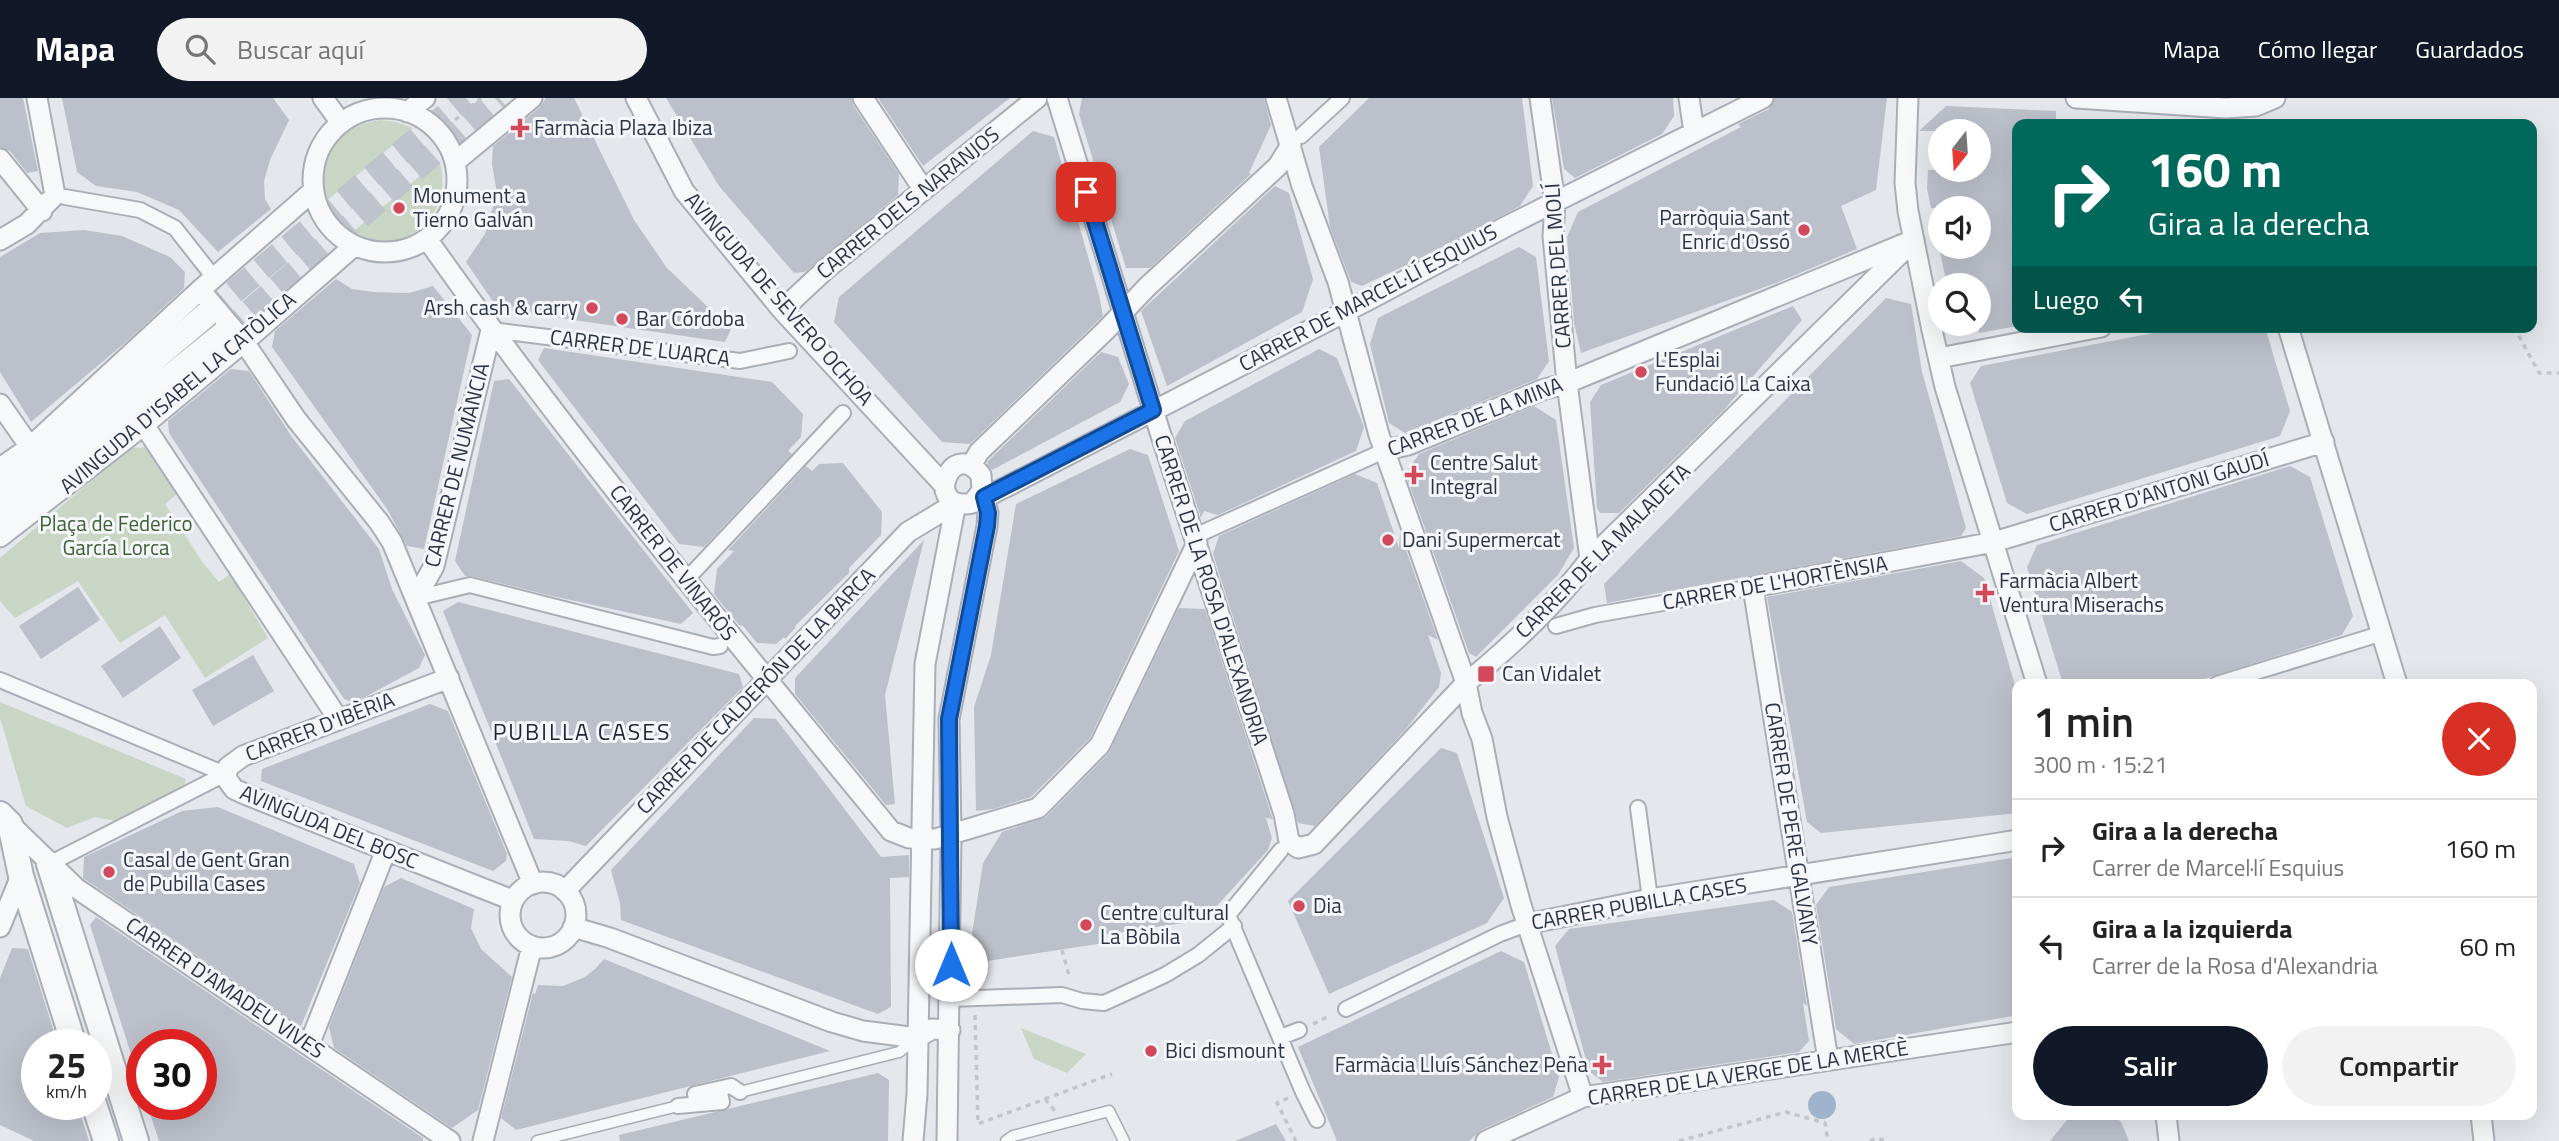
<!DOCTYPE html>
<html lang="es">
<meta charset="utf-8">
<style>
:root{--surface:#fff;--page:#f2f2f2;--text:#222;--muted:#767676;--line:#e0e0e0;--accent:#111827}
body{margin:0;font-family:"Titillium Web",sans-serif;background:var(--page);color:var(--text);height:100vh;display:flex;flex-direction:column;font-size:26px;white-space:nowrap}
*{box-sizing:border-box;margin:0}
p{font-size:23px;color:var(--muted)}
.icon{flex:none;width:38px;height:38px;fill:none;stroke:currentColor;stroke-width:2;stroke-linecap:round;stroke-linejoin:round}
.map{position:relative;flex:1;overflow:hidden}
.side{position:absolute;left:2012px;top:581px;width:525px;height:441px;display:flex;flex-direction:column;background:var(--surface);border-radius:14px;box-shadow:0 7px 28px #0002}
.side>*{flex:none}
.guide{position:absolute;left:2012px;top:21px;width:525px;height:214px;border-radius:14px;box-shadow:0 7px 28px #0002;background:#00695c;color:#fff;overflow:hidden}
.needle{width:46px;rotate:197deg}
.buttons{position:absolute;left:1928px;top:21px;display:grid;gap:14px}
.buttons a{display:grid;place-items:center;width:63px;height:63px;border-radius:50%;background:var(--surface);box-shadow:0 7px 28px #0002;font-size:35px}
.speed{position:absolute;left:21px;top:931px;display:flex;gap:14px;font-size:35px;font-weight:700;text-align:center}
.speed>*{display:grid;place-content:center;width:91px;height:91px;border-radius:50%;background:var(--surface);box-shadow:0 7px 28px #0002;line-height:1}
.speed small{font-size:18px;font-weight:400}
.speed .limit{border:10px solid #d22;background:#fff;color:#111}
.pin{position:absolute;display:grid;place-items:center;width:60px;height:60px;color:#fff;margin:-30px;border-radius:14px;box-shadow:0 4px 10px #0006}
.me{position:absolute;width:77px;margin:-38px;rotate:0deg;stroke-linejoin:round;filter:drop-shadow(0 0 5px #0008)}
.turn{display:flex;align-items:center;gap:24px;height:147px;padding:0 21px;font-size:32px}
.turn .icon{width:91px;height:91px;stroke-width:2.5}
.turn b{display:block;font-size:49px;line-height:60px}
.then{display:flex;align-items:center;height:66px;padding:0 21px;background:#0003;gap:14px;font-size:26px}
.round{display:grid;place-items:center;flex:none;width:74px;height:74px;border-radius:37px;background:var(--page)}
.summary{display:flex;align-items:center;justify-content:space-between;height:119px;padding:0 21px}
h1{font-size:42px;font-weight:600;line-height:52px}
.primary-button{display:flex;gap:14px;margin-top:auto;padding:14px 21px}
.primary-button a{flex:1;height:80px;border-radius:42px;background:var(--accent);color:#fff;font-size:28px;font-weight:600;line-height:80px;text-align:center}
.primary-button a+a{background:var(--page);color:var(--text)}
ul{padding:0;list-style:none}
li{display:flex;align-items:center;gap:21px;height:98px;padding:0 21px;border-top:2px solid var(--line)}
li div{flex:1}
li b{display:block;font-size:26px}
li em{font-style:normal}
header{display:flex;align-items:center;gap:42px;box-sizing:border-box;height:98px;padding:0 35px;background:var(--accent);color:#fff}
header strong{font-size:33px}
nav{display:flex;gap:38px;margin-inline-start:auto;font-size:24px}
.search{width:490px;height:63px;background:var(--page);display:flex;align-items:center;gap:18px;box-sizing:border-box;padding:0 24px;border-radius:38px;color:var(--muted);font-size:26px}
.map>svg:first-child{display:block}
.green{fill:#c9d6c5}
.water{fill:#9fb4cc}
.building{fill:#bbc0ca}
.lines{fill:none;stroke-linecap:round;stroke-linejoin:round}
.tertiary-tunnel{stroke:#bfc3cb;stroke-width:24;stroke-dasharray:24 12;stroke-linecap:butt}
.service-casing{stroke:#a9aeb7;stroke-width:13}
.pedestrian-casing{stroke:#a9aeb7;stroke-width:18}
.minor-casing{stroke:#a9aeb7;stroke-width:23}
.tertiary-casing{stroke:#a9aeb7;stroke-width:28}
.path{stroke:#c2c5cb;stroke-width:3.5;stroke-dasharray:5 5;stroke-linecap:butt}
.service{stroke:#f7f8fa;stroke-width:10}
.pedestrian{stroke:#f7f8fa;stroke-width:14}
.minor{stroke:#f7f8fa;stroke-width:19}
.tertiary{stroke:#f7f8fa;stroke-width:24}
.route-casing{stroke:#114b97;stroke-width:18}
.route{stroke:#1a73e8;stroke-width:12}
.poi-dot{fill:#d1495b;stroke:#f4f6f9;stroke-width:2.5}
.labels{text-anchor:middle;stroke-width:6;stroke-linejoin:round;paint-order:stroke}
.poi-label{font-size:21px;fill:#2b3445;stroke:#f4f6f9;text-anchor:start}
.street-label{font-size:21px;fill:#2b3445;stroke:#f4f6f9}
.park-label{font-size:21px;fill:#3f6138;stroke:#f4f6f9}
.neighbourhood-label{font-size:23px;letter-spacing:2px;fill:#1d2536;stroke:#f4f6f9}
</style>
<header>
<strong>Mapa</strong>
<div class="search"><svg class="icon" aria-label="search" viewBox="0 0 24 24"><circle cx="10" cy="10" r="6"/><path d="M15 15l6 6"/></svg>Buscar aquí</div>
<nav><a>Mapa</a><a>Cómo llegar</a><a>Guardados</a></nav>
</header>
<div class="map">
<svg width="2559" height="1043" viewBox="0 0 2559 1043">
<rect width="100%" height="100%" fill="#e4e7ec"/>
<path class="green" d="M381,22L396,24L413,30L324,105C311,62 338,27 381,22Z
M439,62C457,118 402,163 350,136Z
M150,349L178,395L165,406L203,465L219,484L230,476L268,540L205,580L165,517L120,545L78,483L15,520L0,503V460L130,350Z
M0,604L186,681L183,693L116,723L95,719L67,730L26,708L0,620Z
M1021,930L1086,956L1067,975L1034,961Z"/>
<path class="water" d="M1808 1007a14 14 0 1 1 28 0a14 14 0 1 1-28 0Z"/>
<path class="building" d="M0,0H23L38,73L27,75L10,53L0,49Z
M62,0H273L289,22L270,62L264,83L265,101L271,111L218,154L179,112L137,94L96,88L77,74Z
M546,0H574L634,122L667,170L731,231L725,244L498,211L466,164L485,136L497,95L492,66L493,48L540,9Z
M666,0H851L853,7L899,76L898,97L805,174L794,175L719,88Z
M878,0H1010L923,68Z
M1082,0H1264L1271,27L1249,75L1251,76L1150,170H1126L1079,16Z
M1369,0H1522L1533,88L1520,108L1419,161L1362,188L1351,184L1330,129L1319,49Z
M1552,0H1673L1674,18L1662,36L1575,80L1564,71Z
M1775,0H1887L1876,92L1841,108L1857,151L1776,185L1581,255L1574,225L1567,139L1578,114L1741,29L1738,26L1769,11Z
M1946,8L2056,13V26H2018V228L1979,235V187H1947L1939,149H1979V110H1931L1927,91L1928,72H1979V33H1919Z
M1033,33L1054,39L1099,197L1103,218L970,346L942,344L834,224L839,199Z
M1275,88L1289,95L1313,181L1302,214L1167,288L1141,213Z
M84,132L122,138L170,159L185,174L184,190L133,238L31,324L0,274V159L40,135Z
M1519,149L1536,159L1549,263L1537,281L1405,335L1389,325L1370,246L1378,220Z
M336,181L352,191L373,194L409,195L433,188L472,237L424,451L407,448L387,411L272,249L275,233Z
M1886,200L1911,206L1922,274L1966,430L1961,438L1607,505L1604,486Z
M1793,208L1802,222L1723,313L1619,415H1600L1597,410L1590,304L1601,287Z
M2185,229H2265L2290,313L2280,338L2027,416L2007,405L1970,285L1981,268Z
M544,250L772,284L803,316L801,339L788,353L792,356L704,449L679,446L538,262Z
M1319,251L1337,260L1364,329L1356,353L1218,417L1204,413L1201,420L1175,340L1185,323Z
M1101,254L1118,259L1129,286L1120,304L992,372L987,366L988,363Z
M231,271L249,273L292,339L379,451L392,491L425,557L419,570L367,598L352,604L344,601L169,335L168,323Z
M509,281L693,515L681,526L552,498L472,478H465L455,463L494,283Z
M1534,308L1556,322L1574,450L1558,477L1476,559L1469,555L1407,380L1408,372L1419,356Z
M1130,351L1148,357L1179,453L1090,640L1031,699L993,711L976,713L974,609L991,557L1016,406Z
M843,365L882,414L881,437L849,470V475L795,528L796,529L785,541L784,539L776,546L757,545L743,528L739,527L714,496L717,471L734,453L728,452L806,368L812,373L819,366Z
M2290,368L2310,379L2353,518L2342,537L2189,586H2063L2027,469L2037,447Z
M1355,376L1377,385L1399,450L1400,435L1438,542L1428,537L1441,575L1439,589L1406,631L1315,728L1298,725L1213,456L1219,438Z
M924,442L885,597L895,706L886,707L795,596V580Z
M1961,463L1984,480L2018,598V715L1821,735L1807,724L1767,499Z
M78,489L100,522L41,561L19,528Z
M458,504L739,576L743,589L586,748L568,743L534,741L443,513Z
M1179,510L1205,511L1272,719L1273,721L1266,720L1272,740L1268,752L1204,822L1103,837L1104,845L981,864L980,847L970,849L983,765L1002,734L1046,719L1109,655Z
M160,528L181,560L123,600L101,568Z
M253,557L274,593L213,628L192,592Z
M430,606L448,613L507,756L506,763L493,773L261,683L262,671Z
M754,620L776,621L881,759L909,757V779L890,780L891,909L878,916L621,822L620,805L611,772Z
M1441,650L1457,655L1504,800L1487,825L1329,896L1288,803Z
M218,709L354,766L360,785L301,928L83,780L84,759L182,713Z
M2018,759V917L1854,946L1836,931L1816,807L1829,789Z
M401,780L474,811L471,830L481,851L512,879L478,1012L452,1030L334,950L329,929L384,789Z
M1774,802L1792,814L1807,908L1803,905L1809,943L1799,954L1603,984L1589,973L1555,848L1569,831Z
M96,819L423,1040V1043H159L147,1006H201V947H142V978H138L90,827Z
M12,850L28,851L58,947H37V1006H77L89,1043H34L0,1027V880Z
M1501,853L1524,864L1559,979L1553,999L1481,1032L1469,1043H1337L1298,949Z
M604,861L830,953L516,1032L501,1020L533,895L535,896L538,887L563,888L585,879L595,871Z
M878,975L889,982L888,1043H620L619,1037Z
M2071,1017H2113L2121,1024L2129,1043H2050Z
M1276,1026L1286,1043H1235Z"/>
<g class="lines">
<path class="tertiary-tunnel" d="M206,217L466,0
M223,236L499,0"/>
<defs>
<path id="service" d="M740,994L899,954L915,942
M537,1043L678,1008
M1006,1043L1013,1038L1109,1013L1124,1043"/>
<path id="pedestrian" d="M1301,38L1342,0
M65,99L140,112L175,130L208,172
M491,232L740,263L789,253
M1195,438L1386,352
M686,482L843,315
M416,500L470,487L713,549L720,548
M1556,528L1595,517L1753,489
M0,582L225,676
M2217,586L2383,535
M1638,710L1650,801
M1281,752L1228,817L1303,994L1317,1022
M49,766L225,676
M950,901L1062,897L1082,903L1104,905L1165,877L1198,857L1234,828
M1346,911L1500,836L1527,826
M1281,939L1299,932
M678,1008L722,1004L721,999L696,1000L695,996L731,988L740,994"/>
<path id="minor" d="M323,0L341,25
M636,0L684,93L782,212L944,387
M863,0L923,91
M1057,0L1159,331L1284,716L1289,743L1298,750L1314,746L1466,585C1510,549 1556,506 1590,461L1914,142
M1276,0L1302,88L1338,184L1379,337L1466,585L1472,615L1482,641L1497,719L1521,807L1583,999
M1540,0L1555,105L1553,138L1567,285L1590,461
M1689,0L1694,34
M1908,0L1905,85L1908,113L1932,232L1945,289L2037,586
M2076,0L2226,10L2256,8L2275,0
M313 82a72 72 0 1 1 144 0a72 72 0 1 1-144 0Z
M407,14L425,0
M0,61L42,113
M455,64L532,0
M427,141C572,346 732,539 891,733L909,740L935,741L1038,710L1100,647L1197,445
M0,142L27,126L55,97L37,0
M200,192L244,244L296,321L379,424L392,444L533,786
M782,212L826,171L1037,0
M2288,229L2397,586
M1939,260L2101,229
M0,306L30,349
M144,327L339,622
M1386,352L1408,347L1542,292L1567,285L1906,145
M971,368L979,354L1106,232L1147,189L1278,68L1291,47
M0,370L30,349L200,192L313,93
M974,403L982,393L981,377C952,340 925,407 965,406C978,406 994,394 1006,389L1374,199L1507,128L1763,0
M0,439L144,327L244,244L354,148
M416,500L434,468L491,232
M449,580L243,658L228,669L226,680L234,691L247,697L512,802
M10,726L76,790L450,1043
M510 817a33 33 0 1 1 66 0a33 33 0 1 1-66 0Z
M565,793L908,434L956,405
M1527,826L1650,801L2018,742
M0,829L21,778
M573,829L610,840L832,924L863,933L917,940L932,931L950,932
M309,947L386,752
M1828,962L1753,489L1994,444L2324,344
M2166,1017L2169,1043
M2481,1017L2484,1043
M483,1043L532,848
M913,1043L917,996L925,566L956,405
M947,1043L951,737L949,621L987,428L988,415L982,393
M1486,1043L1583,999L2018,934"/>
<path id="tertiary" d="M0,391L206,217
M0,417L223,236
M0,716L10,726L21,778L74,947
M49,766L136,1043
M94,1006L106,1043"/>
</defs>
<use href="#service" class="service-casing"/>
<use href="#pedestrian" class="pedestrian-casing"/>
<use href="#minor" class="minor-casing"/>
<use href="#tertiary" class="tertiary-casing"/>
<path class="path" d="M455,22L481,0
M2514,229L2539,275H2559
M1062,852L1070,881
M975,917L978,1026L1112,976
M1313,926L1331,917
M1288,1000L1277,1005L1296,1043
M1045,1001L1055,1013
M1679,1043L1786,1014L1825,1025L1828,1043
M1870,1043L1876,1040L1887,1043"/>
<use href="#service" class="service"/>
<use href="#pedestrian" class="pedestrian"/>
<use href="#minor" class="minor"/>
<use href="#tertiary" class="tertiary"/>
</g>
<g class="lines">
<defs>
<path id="route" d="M951,867L949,621L987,428L988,415L984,399L1153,312L1086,94"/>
</defs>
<use href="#route" class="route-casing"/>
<use href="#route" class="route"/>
</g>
<g class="poi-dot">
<path d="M516.5 19.5h7v7h7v7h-7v7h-7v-7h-7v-7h7z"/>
<circle cx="399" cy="110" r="7"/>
<circle cx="1804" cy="132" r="7"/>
<circle cx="592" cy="210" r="7"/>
<circle cx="622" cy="221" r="7"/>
<circle cx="1641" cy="274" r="7"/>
<path d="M1410.5 366.5h7v7h7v7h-7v7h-7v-7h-7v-7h7z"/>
<circle cx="1388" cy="442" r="7"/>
<path d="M1981.5 484.5h7v7h7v7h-7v7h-7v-7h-7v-7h7z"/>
<rect x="1477" y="567" width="18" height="18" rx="3.5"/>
<circle cx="109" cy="774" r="7"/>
<circle cx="1299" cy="808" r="7"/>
<circle cx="1086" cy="827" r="7"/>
<circle cx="1151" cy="953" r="7"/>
<path d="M1598.5 956.5h7v7h7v7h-7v7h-7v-7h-7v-7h7z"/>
</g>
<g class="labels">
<g class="poi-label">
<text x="534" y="37">Farmàcia Plaza Ibiza</text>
<text x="413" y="105">Monument a<tspan x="413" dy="24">Tierno Galván</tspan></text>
<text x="1790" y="127" text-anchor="end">Parròquia Sant<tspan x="1790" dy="24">Enric d'Ossó</tspan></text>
<text x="578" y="217" text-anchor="end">Arsh cash &amp; carry</text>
<text x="636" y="228">Bar Córdoba</text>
<text x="1655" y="269">L'Esplai<tspan x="1655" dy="24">Fundació La Caixa</tspan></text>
<text x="1430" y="372">Centre Salut<tspan x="1430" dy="24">Integral</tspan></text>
<text x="1402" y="449">Dani Supermercat</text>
<text x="1999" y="490">Farmàcia Albert<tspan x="1999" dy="24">Ventura Miserachs</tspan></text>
<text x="1502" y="583">Can Vidalet</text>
<text x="123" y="769">Casal de Gent Gran<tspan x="123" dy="24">de Pubilla Cases</tspan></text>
<text x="1313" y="815">Dia</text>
<text x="1100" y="822">Centre cultural<tspan x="1100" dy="24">La Bòbila</tspan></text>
<text x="1165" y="960">Bici dismount</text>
<text x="1588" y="974" text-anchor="end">Farmàcia Lluís Sánchez Peña</text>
</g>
<g class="street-label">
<text transform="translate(908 105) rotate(-39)" y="7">CARRER DELS NARANJOS</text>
<text transform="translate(1558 168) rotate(-94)" y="7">CARRER DEL MOLÍ</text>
<text transform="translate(1368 200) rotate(-28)" y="7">CARRER DE MARCEL·LÍ ESQUIUS</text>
<text transform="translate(779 201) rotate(49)" y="7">AVINGUDA DE SEVERO OCHOA</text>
<text transform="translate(640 250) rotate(7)" y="7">CARRER DE LUARCA</text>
<text transform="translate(178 295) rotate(-40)" y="7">AVINGUDA D'ISABEL LA CATÒLICA</text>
<text transform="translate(1475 319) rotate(-21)" y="7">CARRER DE LA MINA</text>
<text transform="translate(457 367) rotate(-76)" y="7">CARRER DE NUMÀNCIA</text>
<text transform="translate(2159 394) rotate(-17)" y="7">CARRER D'ANTONI GAUDÍ</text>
<text transform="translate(1603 453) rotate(-45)" y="7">CARRER DE LA MALADETA</text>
<text transform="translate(673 465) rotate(52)" y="7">CARRER DE VINARÒS</text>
<text transform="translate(1775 485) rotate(-10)" y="7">CARRER DE L'HORTÈNSIA</text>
<text transform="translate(1211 492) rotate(72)" y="7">CARRER DE LA ROSA D'ALEXANDRIA</text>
<text transform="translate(756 593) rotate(-46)" y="7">CARRER DE CALDERÓN DE LA BARCA</text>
<text transform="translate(320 629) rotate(-21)" y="7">CARRER D'IBÈRIA</text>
<text transform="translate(1791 726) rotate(81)" y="7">CARRER DE PERE GALVANY</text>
<text transform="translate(329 729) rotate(22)" y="7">AVINGUDA DEL BOSC</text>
<text transform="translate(1639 806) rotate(-10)" y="7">CARRER PUBILLA CASES</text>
<text transform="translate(225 890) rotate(34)" y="7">CARRER D'AMADEU VIVES</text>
<text transform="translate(1748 975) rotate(-9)" y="7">CARRER DE LA VERGE DE LA MERCÈ</text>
</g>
<g class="park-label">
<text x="116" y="433">Plaça de Federico<tspan x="116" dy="24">García Lorca</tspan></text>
</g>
<g class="neighbourhood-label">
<text x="582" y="642">PUBILLA CASES</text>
</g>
</g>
</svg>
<div class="buttons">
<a><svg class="needle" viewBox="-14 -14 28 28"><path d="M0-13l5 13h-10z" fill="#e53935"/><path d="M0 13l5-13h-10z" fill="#767676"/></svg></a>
<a><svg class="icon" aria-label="sound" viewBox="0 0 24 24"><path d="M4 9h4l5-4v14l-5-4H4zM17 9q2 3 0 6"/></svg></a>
<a><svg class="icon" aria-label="search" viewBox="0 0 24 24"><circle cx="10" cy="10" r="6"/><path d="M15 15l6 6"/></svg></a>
</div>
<div class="speed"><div>25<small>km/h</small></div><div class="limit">30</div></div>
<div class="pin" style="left:1086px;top:94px;background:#d93025"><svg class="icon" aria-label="arrive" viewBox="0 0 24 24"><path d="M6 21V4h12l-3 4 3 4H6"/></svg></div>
<svg class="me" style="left:951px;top:867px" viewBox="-20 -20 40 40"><circle r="19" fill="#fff"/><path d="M0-13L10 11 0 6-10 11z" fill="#1a73e8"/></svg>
<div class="guide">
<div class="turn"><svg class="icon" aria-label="right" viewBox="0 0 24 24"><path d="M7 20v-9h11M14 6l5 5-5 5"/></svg><div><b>160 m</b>Gira a la derecha</div></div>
<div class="then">Luego<svg class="icon" aria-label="left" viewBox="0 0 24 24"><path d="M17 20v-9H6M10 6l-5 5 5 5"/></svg></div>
</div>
<section class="side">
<div class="summary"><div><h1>1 min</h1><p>300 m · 15:21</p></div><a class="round" style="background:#d93025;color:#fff"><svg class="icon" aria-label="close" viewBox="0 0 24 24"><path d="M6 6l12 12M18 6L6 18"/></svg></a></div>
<ul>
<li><svg class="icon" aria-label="right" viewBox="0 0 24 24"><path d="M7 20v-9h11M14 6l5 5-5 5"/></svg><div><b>Gira a la derecha</b><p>Carrer de Marcel·lí Esquius</p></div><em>160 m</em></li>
<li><svg class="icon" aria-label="left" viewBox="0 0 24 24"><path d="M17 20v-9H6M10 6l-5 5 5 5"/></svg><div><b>Gira a la izquierda</b><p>Carrer de la Rosa d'Alexandria</p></div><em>60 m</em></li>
</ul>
<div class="primary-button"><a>Salir</a><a>Compartir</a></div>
</section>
</div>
